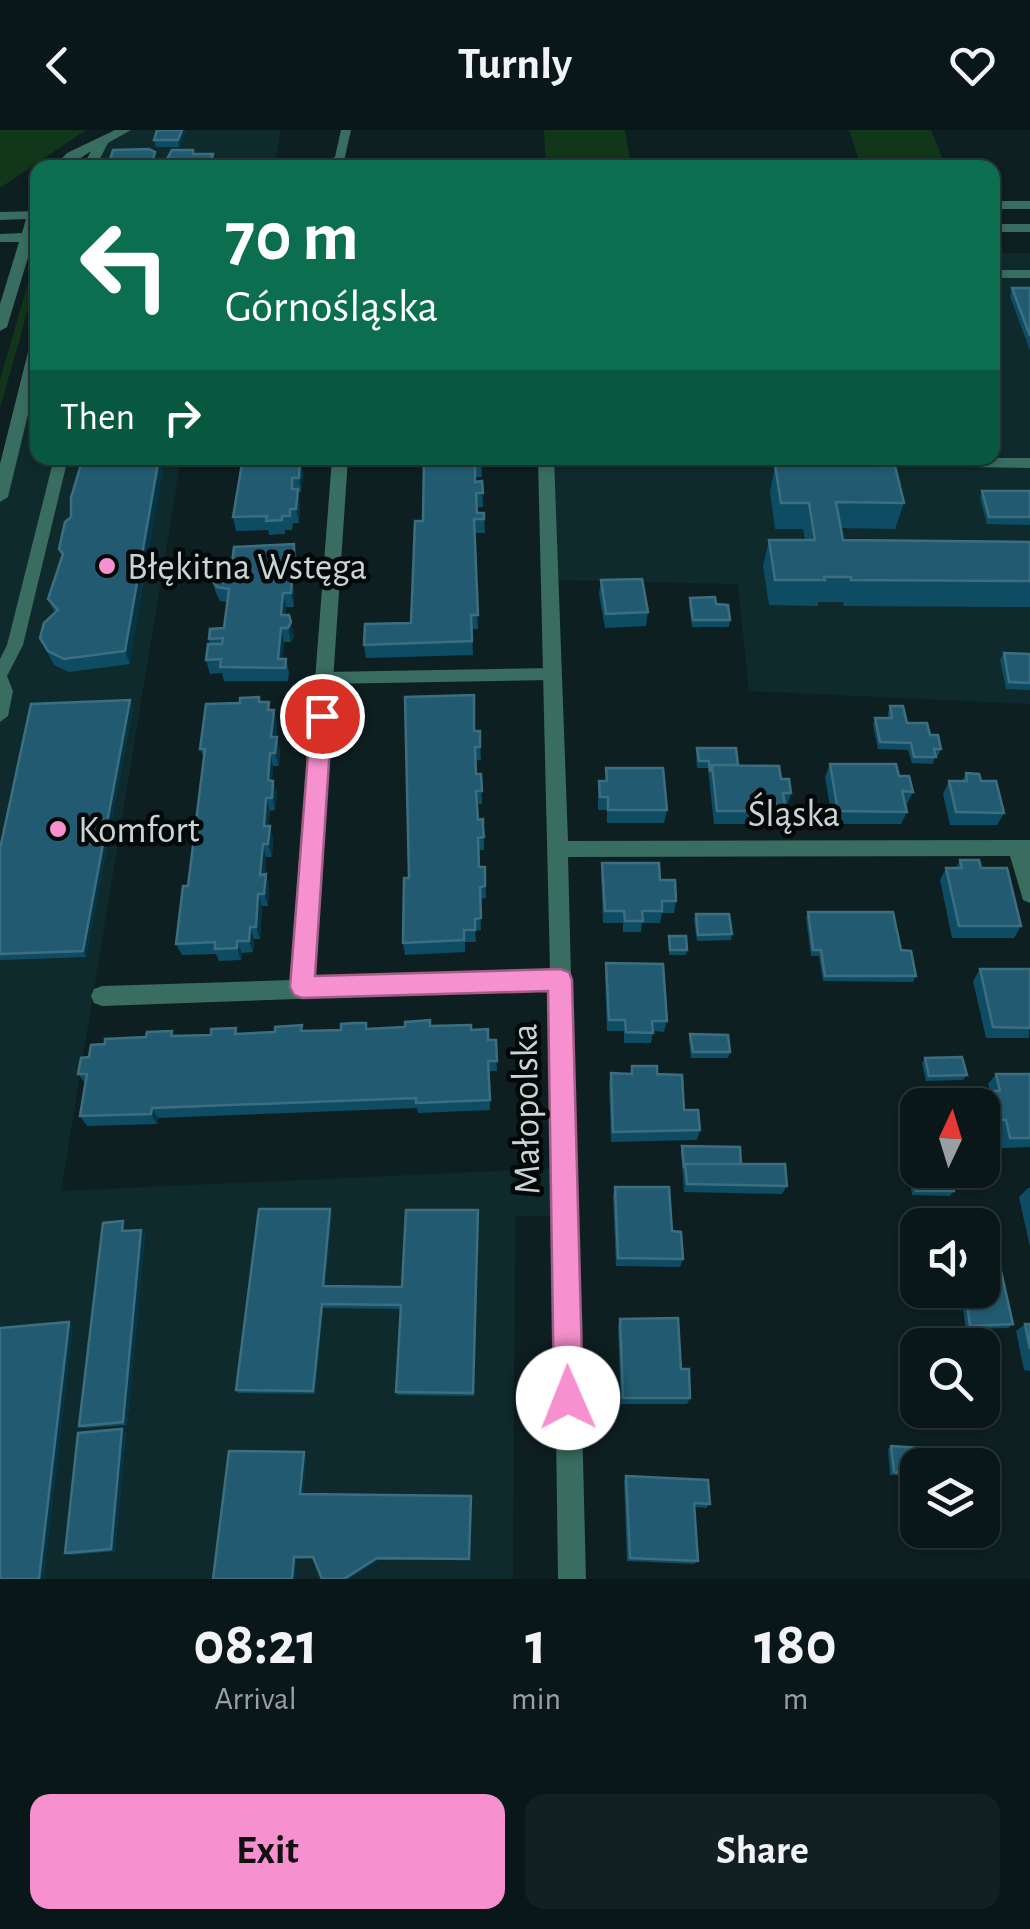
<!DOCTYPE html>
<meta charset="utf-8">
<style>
:root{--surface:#0a1719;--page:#132022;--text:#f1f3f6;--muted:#999fa2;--line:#2a3638;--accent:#f790ce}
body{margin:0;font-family:"Alegreya Sans",sans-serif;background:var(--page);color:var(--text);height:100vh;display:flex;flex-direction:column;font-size:38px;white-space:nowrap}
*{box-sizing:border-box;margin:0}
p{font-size:32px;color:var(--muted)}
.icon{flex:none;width:55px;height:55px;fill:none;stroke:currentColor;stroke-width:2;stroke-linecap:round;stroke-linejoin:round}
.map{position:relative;height:1449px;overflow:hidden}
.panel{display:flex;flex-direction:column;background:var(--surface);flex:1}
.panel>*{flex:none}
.guide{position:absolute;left:30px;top:30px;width:970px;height:305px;border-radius:20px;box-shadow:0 2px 8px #0004,0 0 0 2px var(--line);background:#0b6e4f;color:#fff;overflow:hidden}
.needle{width:65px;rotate:4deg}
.fabs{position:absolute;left:900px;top:958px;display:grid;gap:20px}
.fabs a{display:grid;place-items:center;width:100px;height:100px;border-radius:20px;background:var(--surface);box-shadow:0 2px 8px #0004,0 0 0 2px var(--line);font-size:50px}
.pin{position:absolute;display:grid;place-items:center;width:85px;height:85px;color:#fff;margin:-42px;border:5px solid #fff;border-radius:50%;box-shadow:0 2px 10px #0007}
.me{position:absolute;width:110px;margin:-55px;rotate:359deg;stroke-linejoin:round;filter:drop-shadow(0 0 8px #0008)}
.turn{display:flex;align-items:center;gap:35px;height:210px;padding:0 30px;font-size:45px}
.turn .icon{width:130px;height:130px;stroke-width:2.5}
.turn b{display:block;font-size:70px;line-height:85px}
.then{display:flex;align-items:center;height:95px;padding:0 30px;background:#0003;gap:20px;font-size:38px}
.eta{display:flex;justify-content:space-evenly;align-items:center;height:170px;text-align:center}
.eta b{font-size:60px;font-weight:700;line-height:70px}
.cta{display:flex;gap:20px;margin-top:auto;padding:20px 30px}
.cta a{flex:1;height:115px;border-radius:20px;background:var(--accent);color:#111;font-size:40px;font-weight:700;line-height:115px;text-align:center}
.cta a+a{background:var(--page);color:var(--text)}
header{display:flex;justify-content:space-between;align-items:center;height:130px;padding:0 30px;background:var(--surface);font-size:45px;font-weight:700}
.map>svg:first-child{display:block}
.built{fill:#0f2a2c}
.green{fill:#113619}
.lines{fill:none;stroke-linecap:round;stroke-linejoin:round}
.service{fill:#396d60;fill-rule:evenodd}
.minor{fill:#396d60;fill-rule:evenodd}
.tertiary{fill:#396d60;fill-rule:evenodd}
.wall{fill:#0e4c64}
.shaded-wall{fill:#063444}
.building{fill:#225b71;stroke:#3c6e80;stroke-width:2.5}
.route{fill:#f790ce;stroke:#a15e86;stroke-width:2.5}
.poi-dot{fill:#f790ce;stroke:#030809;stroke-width:4}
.labels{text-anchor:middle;stroke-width:9;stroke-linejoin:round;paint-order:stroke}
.poi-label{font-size:38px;fill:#c9d4d5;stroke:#030809;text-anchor:start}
.street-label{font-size:38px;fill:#c9d4d5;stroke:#030809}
</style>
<header><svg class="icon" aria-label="back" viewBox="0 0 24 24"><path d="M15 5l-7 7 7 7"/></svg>Turnly<svg class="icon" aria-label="heart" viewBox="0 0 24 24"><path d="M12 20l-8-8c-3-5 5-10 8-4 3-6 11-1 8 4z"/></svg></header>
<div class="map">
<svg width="1030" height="1449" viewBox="0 0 1030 1449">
<rect width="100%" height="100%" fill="#0e1f21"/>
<path class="built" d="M125,0H281L274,37L88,38L99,17Z
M993,123H1030V574L749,561L738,454L548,450L546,328L884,331V328H992Z
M37,225L38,328H181L61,1061L564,1038L565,1086H515L513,1449H0V363Z"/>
<path class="green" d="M0,0H86L0,58Z
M544,0H625L631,37H546Z
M849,0H931L946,37H861Z
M37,138V148L0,278V250L32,139Z"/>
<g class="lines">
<path class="service" d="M341,0H351L344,31L327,38H310L335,27Z
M992,140H1030V148H992Z
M54,328H68L23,515L7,546L13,561L8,586L0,592V529L7,515Z
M711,328H1030V338L718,333Z
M551,538L559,544L551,550L324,554L316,548L324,542Z"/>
<path class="minor" d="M115,0H131L108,13L95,38H82L91,21L66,38H52L67,23Z
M332,328H348L313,849L550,841L538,328H554L568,711L1030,710V773L1023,770L1010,726L568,727L586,1449H558L550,860L102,876L94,873L91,866L94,859L102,856L292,850Z"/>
<path class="tertiary" d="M992,71H1030V79H992Z
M38,81V111H33L7,197L0,201V174L19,112H0V104L22,103L26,89L0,90V82Z
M992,94H1030V102H992Z
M38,206V243L8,367L0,372V334L31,210Z"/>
</g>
<path class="wall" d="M157,0H186L179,17H156L154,10Z
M113,20L158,36V38H109Z
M1012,158H1030V221L1010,166Z
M83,328L130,534L69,542L54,535L40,508L55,483L48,469L62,426L59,419L71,387Z
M243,328H304L303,333H301L303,344L301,362H298L300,374L299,393H293L292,400H285V404L269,405L268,400L236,401L233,387Z
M424,328H481L482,347H475V352L482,351L483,377H476L477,383H484L485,403H474L478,499H472L473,525L366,528L364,515L411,493L423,391Z
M775,335L904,373L895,399L841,398L843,410L1030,412V477L844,476L843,472H818V476L769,475L763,436L769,410H805L803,399H775L770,362Z
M982,361H1030V395L987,394L980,368Z
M294,414L297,428L296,436H289L288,449H292L294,463V477H286L285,485L294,506L291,512H284L282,529H286L289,542L288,551H224L222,543L210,544L206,530L210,514L209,509L224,498L227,472L220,471L216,463L212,450Z
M601,450L648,482L646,496L605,498L599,464Z
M690,468L716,474L730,490L729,497H692L689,475Z
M1004,523L1030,524V560L1006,559L1000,530Z
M259,567L261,572L271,580H274L277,593L276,607L280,620L279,636H273L272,650L277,663L275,680L270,681L268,696L273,709L272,727H266L265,744L269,756L268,776H262L260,809H254L253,822L242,823L241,830L219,831L216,824L182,825L176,814L188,756L204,629L200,619L240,573Z
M130,570L133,577L86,827L0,830V719Z
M890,576L907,593L930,605L941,619L938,626L935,625L933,634L912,633L908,620L878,619L873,595L875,588H888V583Z
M475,601L480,614L481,630H476V644H481L482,674H477L478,690L483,689L484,711V720H478L479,737H485L486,768L480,769L481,800L475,801L476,812H465V822L405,825L403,813L409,748Z
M697,618L738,635L781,649L791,663L787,675H785L786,681L782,694H714L708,638H697L696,624Z
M830,634L899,646L913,662L907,674H905L907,682L901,694H833L825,647Z
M606,638L667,680L664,693H607V680H598V663L599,651H605Z
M966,643L981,651L1004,683L997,695H950L943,664L949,651H962Z
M960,730L981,738L1021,796L1014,808H952L940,750L946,738H956Z
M602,733L660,750L676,771L674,783H662L660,793H642L641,802H623V793H603L601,745Z
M808,782L901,820L916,846L913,852L823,851L819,826H811L806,788Z
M696,784L732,804L731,810L697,811L694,790Z
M669,806L687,820L686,825H669Z
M606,833L667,891L664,902L653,901L651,913H624V901H607L605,845Z
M980,839H1030L1029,908H986L973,851Z
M431,896L471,900L488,910H496L497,941H489L490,980L418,983L417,978L158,988L157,994L87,996L80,986L85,953L78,944L89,927L105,914L146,907L172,901L174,906L211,905L236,898L238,904Z
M690,904L730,922L728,928H691L689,910Z
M925,928L967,945L963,950L926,951L922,933Z
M632,936L657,944L700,1000L697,1010L611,1012L609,953L611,943L630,944Z
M996,944H1030V1017L1002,1018L998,999H984L982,975H979V971L986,961H990L988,954Z
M682,1016L741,1034L787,1056L782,1064L684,1062L681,1021Z
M912,1039L954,1061L950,1066L912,1065L909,1043Z
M615,1057L672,1101L683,1129L680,1137L616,1136L613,1066Z
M1028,1058H1030V1117L1019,1067Z
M330,1079L332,1084L325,1156L402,1157L478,1080L474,1266L397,1265L401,1179L323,1178L315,1264L239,1263L236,1260Z
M127,1096L126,1101L145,1105L127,1295L83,1298L79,1296Z
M960,1160H982L1013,1194L1008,1198L966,1199Z
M620,1189L681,1239L690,1268L687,1274H621L618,1196Z
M1025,1194H1030V1241L1024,1240L1016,1201Z
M126,1302L115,1421L70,1425L65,1423Z
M891,1316L918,1335V1346L890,1345L888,1319Z
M306,1324L303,1364L471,1366L469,1430H379L348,1449H322L313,1428L296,1429L294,1449H213Z
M626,1346L710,1374L706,1378L694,1377L698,1431L694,1434L627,1431L624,1350Z"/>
<path class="shaded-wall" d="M182,0H186L179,17L178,10Z
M155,22L158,36V38H151Z
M159,328H165L130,534L125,521Z
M300,329L303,344L301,362L299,348Z
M298,359L300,374L299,393L296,379Z
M287,422L289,436L287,463L284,449Z
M292,449L294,463V477L291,463Z
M283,463L286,477L284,498L281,485Z
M291,492L294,506L291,512L288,498Z
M281,498L284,512L282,538L278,529Z
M130,570L133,577L86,827L83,821Z
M274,580L277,593L275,620L271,607Z
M277,607L280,620L279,636L275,623Z
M270,623L273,636L271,663L268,650Z
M273,651L277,663L275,680L272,668Z
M266,668L270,681L268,709L264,696Z
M270,696L273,709L272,727L268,714Z
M263,714L266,727L264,757L260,745Z
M266,744L269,756L268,776L264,764Z
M258,764L262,776L260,809L256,797Z
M250,797L254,809L253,822L249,811Z
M237,811L242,823L241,830L237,818Z
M152,978L158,988L157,994L151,984Z
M330,1079L332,1084L325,1160L323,1156Z
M141,1100L145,1105L127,1295L123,1292Z
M322,1174L323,1178L315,1264L313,1261Z
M69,1192L73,1196L44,1449H39Z
M122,1299L126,1302L115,1421L111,1419Z
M304,1322L306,1324L303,1366L300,1364Z
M294,1427L296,1429L294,1449H292Z
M377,1428L379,1430L348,1449H344Z"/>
<path class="building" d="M157,0H182L178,10H154Z
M149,19L155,22L151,35L108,36L113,20Z
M172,20H193V24H213L211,32L221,36L238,38H162Z
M1012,158H1030V206Z
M83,328H159L125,521L64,529L48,521L40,508L44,493L58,480L48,469L63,424L59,419L65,392L71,387V368Z
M243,328H294V329H300L299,348H292V359H298L296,379H290V386H282V390L266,391L267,386L233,387Z
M424,328H481L482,333H475V352L482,351L483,363H476L477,383H484V389H474L478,485H471L472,511L364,515L365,494L411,493L415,391H423Z
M775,335L895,336L904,373L836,372L843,410L1030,412V451L851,450V447H824L825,450H775L769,410H815L809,373H781Z
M982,361H1030V387H989Z
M294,414V422H287L284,449H292L291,463H283L281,485H289L291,492L288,498H281L278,529H286L285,538L220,537L221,529L206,530L208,514H222L223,508L209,509L210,499L224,498L229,459L217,457L212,450L218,443L231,442L234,417Z
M642,449L648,482L606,484L601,450Z
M715,467L716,474L728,475L730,490H693L690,468Z
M1004,523L1030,524V553L1009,552Z
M474,565V601H480V617H475L476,644H481L482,661H476L478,690L483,689V698L484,707L478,708L479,737H485V756L480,757L481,788L475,789V800H464V810L403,813L404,748H409L405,567Z
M259,567V572H269L268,580H274L271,607H277L275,623H270L268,650L273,651L272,668H266L264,696H270L268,714H263L260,745L266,744L264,764H258L256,797H250L249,811H237V818L215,819V812L176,814L183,756H188L205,619H200L206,574L240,573V568Z
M130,570L83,821L0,824V719L31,574Z
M890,576H903L907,593H927L930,605H938L941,619H934L936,627H914L911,613L880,612L875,588H892Z
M697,618H736L738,635H712L710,642L709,631H699Z
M830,634H896L899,646H909L913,662L902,661L907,682L838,681Z
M712,635L779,636L781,649H789L791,663H783L786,681H717Z
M606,638H663L667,680H608V667H600L599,651H607Z
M966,643L979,644L981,651H996L1004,683L956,682L949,651H967Z
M960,730H979L981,738H1007L1021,796H959L946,738H962Z
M602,733H659L660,750H675L676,771H662V781H642L643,791H625L624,781H605Z
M808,782H893L901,820L911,821L916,846H825L821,820H813Z
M696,784H729L732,804L698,805Z
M669,806H686L687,820H670Z
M606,833L663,834L667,891H652L653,903L626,902L625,890H609Z
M980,839H1030V898L993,897Z
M430,890V896L471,895V900L488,899V910H496L497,931H488L490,970L416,973V968L152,978L151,984L80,986L87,944H78L81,928L89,927L91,915L105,914V909L146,907L147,902L172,901L171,906L211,905V899L236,898L235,904L275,902V897L302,895L301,901L341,900V894L354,893H366V899L405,897V892Z
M690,904L728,905L730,922H693Z
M962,927L967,945L929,946L925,928Z
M632,936H657V944L682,945L684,980H698L700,1000L613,1002L611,943L632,944Z
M996,944H1030V1008H1010L1006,990L992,989L986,961H1000Z
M682,1016L740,1017L741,1034H685L684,1038Z
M685,1034H785L787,1056L687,1054Z
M912,1039L950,1040L954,1061H916Z
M615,1057H669L672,1101L681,1102L683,1129L618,1128Z
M259,1079H330L323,1156L402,1157L406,1080H478L473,1263L396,1262L401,1175L322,1174L313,1261L236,1260Z
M123,1091L122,1101L141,1100L123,1292L79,1296L103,1093Z
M982,1128H998L1013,1194L970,1196L965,1160H982Z
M678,1188L681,1239H689L690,1268H623L620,1189Z
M69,1192L39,1449H0V1198Z
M1025,1194H1030V1219Z
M122,1299L111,1419L65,1423L78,1303Z
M891,1316L936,1319L938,1335H918V1344L894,1342Z
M229,1321L304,1322L300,1364L471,1366L469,1429L377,1428L344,1449H322L313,1427H294L292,1449H213Z
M626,1346L708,1350L710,1374L694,1373L698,1431L630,1428Z"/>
<path class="route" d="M322,578L332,586L315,846L560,839L569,842L572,850L583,1268L579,1278L568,1282L558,1278L554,1268L548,861L302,868L294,865L290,857L311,586Z"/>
<g class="poi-dot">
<circle cx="107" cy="436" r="10"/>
<circle cx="58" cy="699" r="10"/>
</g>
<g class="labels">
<g class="poi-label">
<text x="127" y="449">Błękitna Wstęga</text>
<text x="78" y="712">Komfort</text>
</g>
<g class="street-label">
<text x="794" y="696">Śląska</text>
<text transform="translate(525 979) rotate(-91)" y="13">Małopolska</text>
</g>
</g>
</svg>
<div class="fabs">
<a><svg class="needle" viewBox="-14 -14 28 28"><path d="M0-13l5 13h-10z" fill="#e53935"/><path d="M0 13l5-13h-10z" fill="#999fa2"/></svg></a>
<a><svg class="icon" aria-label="sound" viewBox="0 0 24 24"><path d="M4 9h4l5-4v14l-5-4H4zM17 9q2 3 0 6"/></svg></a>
<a><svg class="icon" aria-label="search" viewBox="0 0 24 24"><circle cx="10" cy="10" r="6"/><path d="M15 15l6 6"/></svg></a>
<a><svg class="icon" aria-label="layers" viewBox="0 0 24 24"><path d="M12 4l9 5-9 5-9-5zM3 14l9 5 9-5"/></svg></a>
</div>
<div class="pin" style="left:322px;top:586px;background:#d93025"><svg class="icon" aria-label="arrive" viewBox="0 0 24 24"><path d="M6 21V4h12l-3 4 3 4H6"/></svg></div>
<svg class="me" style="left:568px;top:1268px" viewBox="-20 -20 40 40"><circle r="19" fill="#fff"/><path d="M0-13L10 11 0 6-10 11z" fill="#f790ce"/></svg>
<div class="guide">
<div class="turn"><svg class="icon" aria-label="left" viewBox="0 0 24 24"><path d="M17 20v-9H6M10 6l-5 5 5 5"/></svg><div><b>70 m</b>Górnośląska</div></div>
<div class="then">Then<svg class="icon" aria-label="right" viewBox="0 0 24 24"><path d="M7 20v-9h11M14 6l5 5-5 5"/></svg></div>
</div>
</div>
<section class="panel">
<div class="eta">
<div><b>08:21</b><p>Arrival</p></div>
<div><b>1</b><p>min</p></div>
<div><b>180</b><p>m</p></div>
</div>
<div class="cta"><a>Exit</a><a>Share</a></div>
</section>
